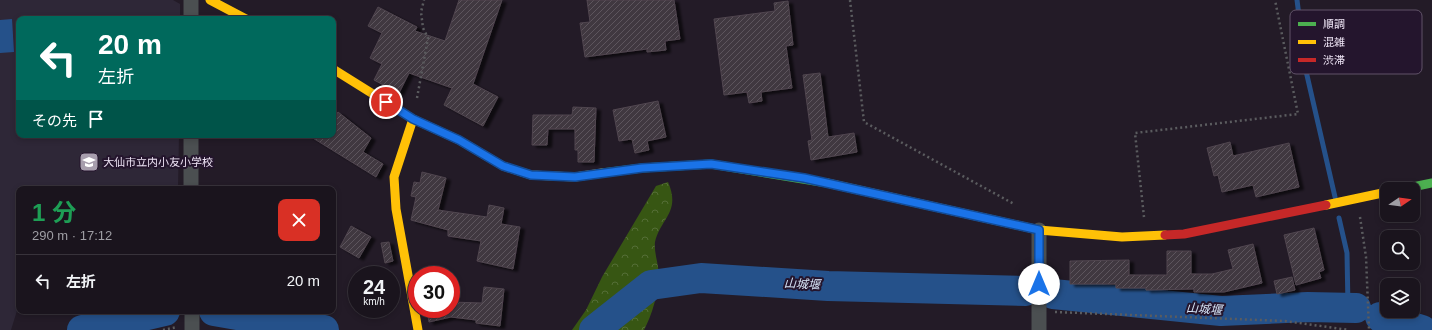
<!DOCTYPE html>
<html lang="ja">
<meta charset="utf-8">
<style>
:root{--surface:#1a141d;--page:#27212a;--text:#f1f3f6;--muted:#9f9ea4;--line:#38333b}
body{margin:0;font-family:Arial,"Noto Sans JP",sans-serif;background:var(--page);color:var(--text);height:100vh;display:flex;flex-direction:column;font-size:15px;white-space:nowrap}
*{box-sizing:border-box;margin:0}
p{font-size:13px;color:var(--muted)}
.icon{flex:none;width:22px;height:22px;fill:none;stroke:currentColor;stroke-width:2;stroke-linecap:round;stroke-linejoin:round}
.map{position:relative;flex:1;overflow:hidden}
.side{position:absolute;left:16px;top:186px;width:320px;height:128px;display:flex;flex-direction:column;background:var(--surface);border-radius:8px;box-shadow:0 2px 6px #0003,0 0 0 1px var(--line)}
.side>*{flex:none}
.hud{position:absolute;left:16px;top:16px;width:320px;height:122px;border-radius:8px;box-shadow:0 2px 6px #0003,0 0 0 1px var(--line);background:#00695c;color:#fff;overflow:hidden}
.needle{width:26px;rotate:77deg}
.buttons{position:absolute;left:1380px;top:182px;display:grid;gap:8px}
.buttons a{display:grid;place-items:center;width:40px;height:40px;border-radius:8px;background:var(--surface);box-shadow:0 2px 6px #0003,0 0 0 1px var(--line);font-size:20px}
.speed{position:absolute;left:348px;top:266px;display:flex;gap:8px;font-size:20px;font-weight:700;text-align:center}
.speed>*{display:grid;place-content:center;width:52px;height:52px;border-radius:50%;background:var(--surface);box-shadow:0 2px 6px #0003,0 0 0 1px var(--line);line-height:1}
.speed small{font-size:10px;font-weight:400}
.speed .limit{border:6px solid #d22;background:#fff;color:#111}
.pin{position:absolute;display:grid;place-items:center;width:34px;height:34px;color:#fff;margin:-17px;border:2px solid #fff;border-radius:50%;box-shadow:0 1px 4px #0007}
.me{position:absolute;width:44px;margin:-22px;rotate:0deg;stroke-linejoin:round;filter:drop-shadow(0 0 3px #0008)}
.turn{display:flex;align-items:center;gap:14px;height:84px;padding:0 16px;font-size:18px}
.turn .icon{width:52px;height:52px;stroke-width:2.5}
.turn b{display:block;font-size:28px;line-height:34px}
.then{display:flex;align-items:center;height:38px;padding:0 16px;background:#0003;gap:8px;font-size:15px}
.round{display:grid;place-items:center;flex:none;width:42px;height:42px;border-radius:8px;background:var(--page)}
.overview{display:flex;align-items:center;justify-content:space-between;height:68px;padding:0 16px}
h1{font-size:24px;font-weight:700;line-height:30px;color:#1e9e55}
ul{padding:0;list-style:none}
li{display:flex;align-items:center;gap:12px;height:52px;padding:0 16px;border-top:1px solid var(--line)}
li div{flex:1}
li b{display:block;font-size:15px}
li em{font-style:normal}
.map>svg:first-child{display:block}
.education{fill:#2e2737}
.forest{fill:url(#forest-crowns)}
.water{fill:#25518a}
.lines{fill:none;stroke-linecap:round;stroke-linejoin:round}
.stream{stroke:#25518a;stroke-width:5}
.river{stroke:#25518a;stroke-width:30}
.building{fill:url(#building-hatch);stroke:#50464f;filter:url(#shadow)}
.path{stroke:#5b5c5f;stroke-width:2.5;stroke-dasharray:2 3;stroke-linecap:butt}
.street{stroke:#4b4f51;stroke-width:15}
.fast{stroke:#4caf50;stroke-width:9}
.slow{stroke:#ffc107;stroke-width:9}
.jam{stroke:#c62828;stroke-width:9}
.route-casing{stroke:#114b97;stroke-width:10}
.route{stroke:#1a73e8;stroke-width:7}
.labels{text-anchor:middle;stroke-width:4;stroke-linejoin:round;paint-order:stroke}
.poi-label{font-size:11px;fill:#eee4f5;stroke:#24152d;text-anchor:start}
.water-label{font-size:12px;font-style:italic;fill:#d6e4f6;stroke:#24152d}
.key{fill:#24152d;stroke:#615369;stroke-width:1}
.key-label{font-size:11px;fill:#eee4f5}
</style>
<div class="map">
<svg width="1432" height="330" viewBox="0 0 1432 330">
<defs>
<pattern id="forest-crowns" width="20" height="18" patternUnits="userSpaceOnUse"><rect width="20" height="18" fill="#375613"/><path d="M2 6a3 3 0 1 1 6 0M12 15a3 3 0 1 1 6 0" fill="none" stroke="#546e36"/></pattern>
<pattern id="building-hatch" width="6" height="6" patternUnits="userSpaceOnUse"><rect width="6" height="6" fill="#413741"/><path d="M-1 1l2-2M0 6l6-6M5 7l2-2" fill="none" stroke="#5d545d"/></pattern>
<filter id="shadow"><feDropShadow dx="4.5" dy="2.5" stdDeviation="1" flood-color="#0009"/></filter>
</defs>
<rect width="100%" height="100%" fill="#231b27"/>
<path class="education" d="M0,0H173L180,4V19H19V135H179L178,189H19V304L11,330H0Z"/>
<path class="forest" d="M668,182C681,212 661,218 655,242C654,250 657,260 658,267C661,286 653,313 644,330H572L586,310L602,277L656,186Z"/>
<path class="water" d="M12,19L14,52L0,53V20Z"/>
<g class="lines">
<path class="stream" d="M1297,0L1306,71L1335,197
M1339,218L1347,253L1348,307"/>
<path class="river" d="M1053,294L1221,311L1308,307L1356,308
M214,311L324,330
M1380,317L1422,330
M82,330L165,311
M594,330L651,285L701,278L828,286L1026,291"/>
</g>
<path class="building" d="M459,0H502L473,84L498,97L483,126L444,105L452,88L409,73L399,93L374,80L382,64L370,58L382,33L368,26L378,7L417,27L415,31L445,41Z
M587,0H674L680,39L665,41L666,50L647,52V49L585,57L580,23L590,22Z
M788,1L793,45L786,46L792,88L761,92L762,101L749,103L747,92L724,95L714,19L775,11L774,3Z
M820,73L828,137L854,133L857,152L811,160L808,141L812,140L803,75Z
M658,101L666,137L647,141L649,150L635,153L632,139L619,141L613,110Z
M573,107L596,108L594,162H578V150H575V129H548L547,145H532L533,115H572Z
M338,112L371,138L363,152L383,164L376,177L308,135H333V120Z
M1230,142L1233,156L1289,143L1299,187L1256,197L1253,185L1222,192L1218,175L1214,176L1207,148Z
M422,172L446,178L438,210L487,217L489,205L504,208L501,224L520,227L513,269L477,261L481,241L448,236V230L411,220L416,197L411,196L414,182L420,183Z
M351,226L371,237L359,258L340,247Z
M1314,228L1324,270L1319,272L1321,278L1296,285L1284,235Z
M389,242L393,261L385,263L381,243Z
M1253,244L1262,283L1224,292H1194V289L1146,290V288H1116V284H1070V261L1129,260V275H1167V251H1191V274H1212L1233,269L1228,250Z
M1292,277L1295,290L1277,294L1274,281Z
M484,287L504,289L500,326L476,323V320L451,317L429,322L427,309H451V302L482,303Z"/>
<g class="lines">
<path class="path" d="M850,0L864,122L1014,204
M417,98L428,38L423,28L421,12L424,0
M1144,217L1135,133L1298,114L1275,0
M1360,217L1366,257L1369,330
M1055,312L1285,321L1349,330
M163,330L177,327"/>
<path class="street" d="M191,0V19
M191,135V189
M192,311V330
M1039,330V230"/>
<path class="fast" d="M602,173L642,168L711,164L827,183
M1403,189L1432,183"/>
<path class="slow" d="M210,0L246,19
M333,69L413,119L459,140L503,166L531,175L575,177L602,173
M413,119L394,177L396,209L418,330
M827,183L1039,230L1122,237L1165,235
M1326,205L1387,192"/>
<path class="jam" d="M1165,235L1184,234L1326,205"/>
</g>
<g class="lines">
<defs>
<path id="route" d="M386,102L413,119L459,140L503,166L531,175L575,177L642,168L711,164L804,178L1039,230V284"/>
</defs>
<use href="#route" class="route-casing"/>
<use href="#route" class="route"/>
</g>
<defs>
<symbol id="school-square" viewBox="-11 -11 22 22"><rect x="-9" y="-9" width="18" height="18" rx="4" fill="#a79ead" stroke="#24152d"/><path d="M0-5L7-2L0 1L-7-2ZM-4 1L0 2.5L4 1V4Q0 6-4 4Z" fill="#fff"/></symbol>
</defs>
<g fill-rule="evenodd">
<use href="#school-square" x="78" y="151" width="22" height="22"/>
</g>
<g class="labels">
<g class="poi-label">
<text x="103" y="166">大仙市立内小友小学校</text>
</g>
<g class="water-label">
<text transform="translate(802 284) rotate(3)" y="4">山城堰</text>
<text transform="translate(1204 309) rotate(4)" y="4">山城堰</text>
</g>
</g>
<rect x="1290" y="10" width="132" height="64" rx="6" class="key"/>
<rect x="1298" y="22" width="18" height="4" fill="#4caf50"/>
<rect x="1298" y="40" width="18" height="4" fill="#ffc107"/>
<rect x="1298" y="58" width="18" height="4" fill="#c62828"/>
<g class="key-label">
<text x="1323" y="28">順調</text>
<text x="1323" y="46">混雑</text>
<text x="1323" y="64">渋滞</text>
</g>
</svg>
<div class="buttons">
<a><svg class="needle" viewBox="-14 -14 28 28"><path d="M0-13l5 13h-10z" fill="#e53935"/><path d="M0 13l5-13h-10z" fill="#9f9ea4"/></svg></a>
<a><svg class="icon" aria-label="search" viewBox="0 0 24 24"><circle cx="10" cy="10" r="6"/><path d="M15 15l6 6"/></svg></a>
<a><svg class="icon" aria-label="layers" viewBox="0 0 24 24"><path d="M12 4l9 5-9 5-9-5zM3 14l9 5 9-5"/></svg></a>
</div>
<div class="speed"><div>24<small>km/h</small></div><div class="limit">30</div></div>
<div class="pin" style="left:386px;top:102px;background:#d93025"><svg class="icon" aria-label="arrive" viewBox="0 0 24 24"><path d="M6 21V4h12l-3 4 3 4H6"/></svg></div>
<svg class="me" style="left:1039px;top:284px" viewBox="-20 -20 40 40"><circle r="19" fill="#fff"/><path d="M0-13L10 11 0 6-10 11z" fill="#1a73e8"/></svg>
<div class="hud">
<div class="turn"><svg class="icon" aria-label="left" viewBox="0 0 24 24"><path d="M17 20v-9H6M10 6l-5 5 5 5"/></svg><div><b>20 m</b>左折</div></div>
<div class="then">その先<svg class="icon" aria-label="arrive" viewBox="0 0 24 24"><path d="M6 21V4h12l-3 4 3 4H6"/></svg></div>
</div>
<section class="side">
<div class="overview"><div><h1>1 分</h1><p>290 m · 17:12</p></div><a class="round" style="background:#d93025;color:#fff"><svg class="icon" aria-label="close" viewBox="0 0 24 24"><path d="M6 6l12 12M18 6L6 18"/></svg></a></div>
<ul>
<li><svg class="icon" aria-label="left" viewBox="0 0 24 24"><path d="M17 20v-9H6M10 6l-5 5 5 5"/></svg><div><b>左折</b></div><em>20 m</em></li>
</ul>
</section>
</div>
